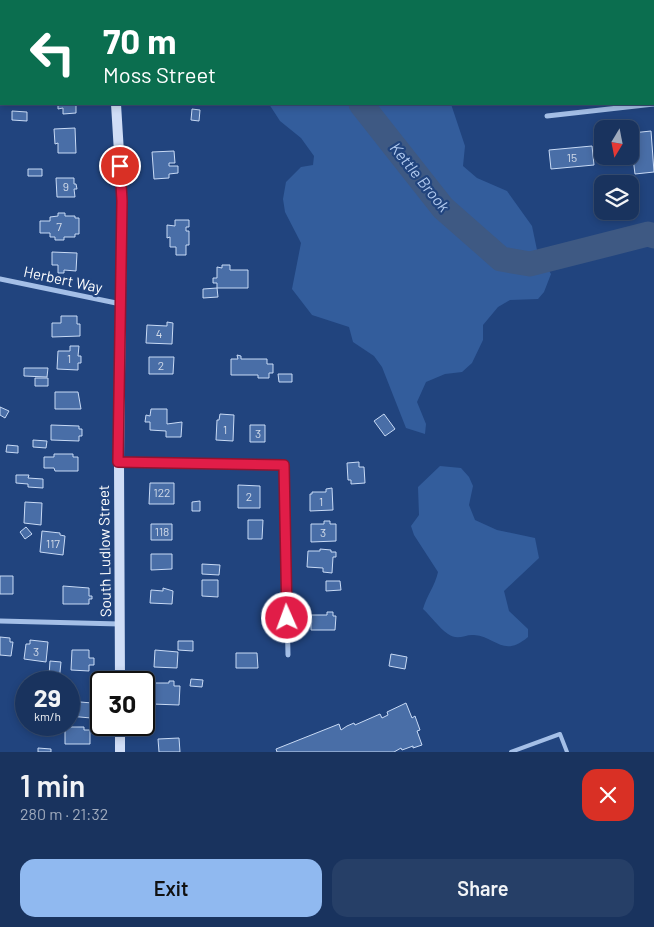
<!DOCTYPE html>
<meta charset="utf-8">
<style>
:root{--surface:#19335e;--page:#263f67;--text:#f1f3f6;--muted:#9faabc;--line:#374e73;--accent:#90b9f0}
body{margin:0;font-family:Barlow,sans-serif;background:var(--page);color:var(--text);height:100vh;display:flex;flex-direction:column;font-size:19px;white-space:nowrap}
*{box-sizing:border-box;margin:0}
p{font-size:16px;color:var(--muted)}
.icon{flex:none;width:28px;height:28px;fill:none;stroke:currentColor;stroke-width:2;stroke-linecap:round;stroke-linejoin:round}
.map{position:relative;height:752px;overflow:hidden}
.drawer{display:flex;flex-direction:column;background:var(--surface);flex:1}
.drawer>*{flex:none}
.hud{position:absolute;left:0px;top:0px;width:655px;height:105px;box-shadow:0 2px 8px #0003,0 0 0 1px var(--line);background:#0b6e4f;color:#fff;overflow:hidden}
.needle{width:32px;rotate:190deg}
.buttons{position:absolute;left:594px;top:120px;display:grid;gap:10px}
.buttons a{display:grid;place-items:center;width:45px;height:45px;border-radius:10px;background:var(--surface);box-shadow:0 2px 8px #0003,0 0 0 1px var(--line);font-size:25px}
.speed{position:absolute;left:15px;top:671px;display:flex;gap:10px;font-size:25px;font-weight:700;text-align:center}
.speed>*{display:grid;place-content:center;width:65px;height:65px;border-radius:50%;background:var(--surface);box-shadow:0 2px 8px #0003,0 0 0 1px var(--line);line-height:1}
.speed small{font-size:12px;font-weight:400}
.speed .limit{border:2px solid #111;border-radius:8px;background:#fff;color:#111}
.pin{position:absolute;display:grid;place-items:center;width:42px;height:42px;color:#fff;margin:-21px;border:2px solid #fff;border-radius:50%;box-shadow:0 1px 5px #0007}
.me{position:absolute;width:55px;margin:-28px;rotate:358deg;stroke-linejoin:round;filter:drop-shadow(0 0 4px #0008)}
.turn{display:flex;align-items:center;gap:18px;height:105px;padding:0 20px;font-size:22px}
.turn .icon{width:65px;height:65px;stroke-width:2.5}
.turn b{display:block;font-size:35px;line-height:42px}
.round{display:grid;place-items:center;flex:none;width:52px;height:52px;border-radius:15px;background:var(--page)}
.headline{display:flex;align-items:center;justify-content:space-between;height:85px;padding:0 20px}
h1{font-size:30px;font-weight:600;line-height:38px}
.primary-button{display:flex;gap:10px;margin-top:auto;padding:10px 20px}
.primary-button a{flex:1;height:58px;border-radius:15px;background:var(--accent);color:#111;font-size:20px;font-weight:600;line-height:58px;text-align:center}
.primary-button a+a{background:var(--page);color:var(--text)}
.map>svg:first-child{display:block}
.green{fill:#335d9c}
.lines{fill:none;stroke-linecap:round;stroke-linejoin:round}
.river{stroke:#3e5983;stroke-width:25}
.building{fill:#496ea7;stroke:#c8daf5}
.lane{stroke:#a4bfe7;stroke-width:4}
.street{stroke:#a4bfe7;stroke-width:5}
.secondary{stroke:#cfddf6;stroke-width:10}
.route-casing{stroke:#92132f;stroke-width:12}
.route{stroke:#e11d48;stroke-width:9}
.labels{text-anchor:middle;stroke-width:4.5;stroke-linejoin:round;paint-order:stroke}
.number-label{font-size:12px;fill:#d2dbe9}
.street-label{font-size:15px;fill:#fff;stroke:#21447e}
.water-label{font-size:16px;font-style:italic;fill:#b0c9ef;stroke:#21447e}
</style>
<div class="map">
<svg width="654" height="752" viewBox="0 0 654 752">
<rect width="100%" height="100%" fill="#21447e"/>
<path class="green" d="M269,104H359L364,108H378L377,104H451L465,146L463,166L477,178L507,191L532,226L537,250L551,274L544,292L538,299L510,300L498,307L483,325V340L472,363L462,372L445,374L426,382L417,402L426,424L425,434L406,428L382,367L374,356L353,342L349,327L312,315L292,289L301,243L285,212L283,199L286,182L301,167L313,165L314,156L301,138L280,121Z
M440,466L461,468L469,477L473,486L469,505L475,520L497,530L535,538L539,558L504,591L509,611L528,629V637C503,658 497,637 474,635C465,634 458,641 448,634C438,627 431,616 423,609C427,595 435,586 438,572L414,535L411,526L419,515L418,487Z"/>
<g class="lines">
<path class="river" d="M361,104L443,208L501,259L530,264L648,234L654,236"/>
</g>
<path class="building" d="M58,104H76V113L63,114V108L58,109Z
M192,109L200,110L199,121L191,120Z
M12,111L27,112V121L12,120Z
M75,128L76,153H58V143L55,144L54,129Z
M651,131L654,172L635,174L630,135H632V133Z
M592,146L594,165L551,169L549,150Z
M174,151L175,163H169V166H178V173L169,174V178L154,179L152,152Z
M28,169H42V176H28Z
M56,178H74V184H76L77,189H74L75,197H57Z
M58,213H65V216H75V218H79V234H75V237H64V240H55V237H50V233H40V221H50V217L58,216Z
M175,220H189V227H186V231H189V245H186V255H176V247H170V237L167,238V225L175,226Z
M52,252L77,253L76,271L64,270V273H58V265H52Z
M222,265H230V270H248V288H217V283H213V278H217V267L222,268Z
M217,288L218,297L203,298V289Z
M61,316H77V324H80V336L52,337V323H61Z
M167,322L173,323L172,344L146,343L147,325L167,326Z
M70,346H79L78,356H81V363H78V370L57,369L58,351H70Z
M237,355L241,356V359H267V364H273V373H269V378H258V375H231V359H238Z
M149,357H174L173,374H149Z
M24,368H48L47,377L24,376Z
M278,374H292V382H279Z
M35,378H48V386H35Z
M55,392H78L81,409H55Z
M0,407L9,411L5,418L0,415Z
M151,409H167V424L182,422L181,437H166V431L150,430V422H145L146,415L150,416Z
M220,414L234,415L233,441L216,440L217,420H219Z
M384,414L395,429L385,436L374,421Z
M51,425L79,426V429H82V436H79V441L51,440Z
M250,425H265V442H250Z
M33,440L47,441L46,448L33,447Z
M7,445L18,446V453L6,452Z
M54,454H73V457H78V471H55L54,468H44V457H54Z
M359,462V467H364L365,483L351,484V480H348L347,463Z
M16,475H29L28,478L43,479V488L28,487V484L16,483Z
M150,483H174V504H149Z
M238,485L260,486V508H238Z
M332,488L333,510L310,511V494H312V492H326V489Z
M200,501V511H192V502Z
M25,502L42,503L41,525L24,523Z
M248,520H263L262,539H248Z
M324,521H330V524H336V541L311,542V524H324Z
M151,524H172V540H151Z
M26,527L32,534L25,539L20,532Z
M42,531L60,533V535L65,536L63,555L40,552Z
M320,549L331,550V552H336V557H333L332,573L323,572V568L307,567L308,551H320Z
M151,554H172V569L151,570Z
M202,564L220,565L219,575L202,574Z
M0,576H13V594H0Z
M202,580H218V597L202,596Z
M326,581H340L341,590L326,591Z
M63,586L89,588V596H92V599H89V604H63Z
M163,588L173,591L172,604L150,603L151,590L163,591Z
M327,612H333V616H336L335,630H311V615H327Z
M0,637L10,638V642H13L11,656L0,655Z
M30,640L48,642L46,662L24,659L26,644H30Z
M178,641H193V651L178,650Z
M72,650H89V658H94V665H89V671L71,670Z
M155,650L178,652L177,668L154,667Z
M236,653H257L258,668H236Z
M391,654L407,657L405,669L389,666Z
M50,661L61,662L59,682H53V676H49Z
M191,679L203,680L202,687L190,686Z
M169,681H174V686H180L179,705L152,704V698H149V689H153V683H169Z
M69,701L92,703L91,718L69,716Z
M406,703L412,718L415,716L420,730L417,731L422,745L413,748V746L402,750L401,748L394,752H277L276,749L339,724L341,730L347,726L354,723L355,725L380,714L382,718L388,715L387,712Z
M34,725H47V731L34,730Z
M65,727H84V730H90V744H65Z
M179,738L180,752H159L158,739Z
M38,748L51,749V752H38Z"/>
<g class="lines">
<path class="lane" d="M511,752L560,734L567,752"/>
<path class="street" d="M547,116L654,104
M0,279L121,304
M119,462L284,465L288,655
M0,621L120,624"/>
<path class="secondary" d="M106,0V1
M116,104L122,201L119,462L120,682
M120,752V725"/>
</g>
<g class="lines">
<defs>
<path id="route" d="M120,166L122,201L118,462L284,465L287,618"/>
</defs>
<use href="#route" class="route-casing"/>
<use href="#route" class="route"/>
</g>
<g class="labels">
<g class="number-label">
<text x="572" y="162">15</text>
<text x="66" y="191">9</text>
<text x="59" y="231">7</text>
<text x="159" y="338">4</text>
<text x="69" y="363">1</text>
<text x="161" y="370">2</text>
<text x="225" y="434">1</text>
<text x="258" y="438">3</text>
<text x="162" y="497">122</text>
<text x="249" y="501">2</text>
<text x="321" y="506">1</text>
<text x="162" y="536">118</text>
<text x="323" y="537">3</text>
<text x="53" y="548">117</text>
<text x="36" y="656">3</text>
</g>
<g class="street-label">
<text transform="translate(63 280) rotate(12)" y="5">Herbert Way</text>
<text transform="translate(105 551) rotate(-91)" y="5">South Ludlow Street</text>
</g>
<g class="water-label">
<text transform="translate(420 177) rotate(51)" y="6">Kettle Brook</text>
</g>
</g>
</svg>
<div class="buttons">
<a><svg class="needle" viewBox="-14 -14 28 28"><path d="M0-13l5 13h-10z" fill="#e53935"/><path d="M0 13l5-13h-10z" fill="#9faabc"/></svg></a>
<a><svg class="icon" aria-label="layers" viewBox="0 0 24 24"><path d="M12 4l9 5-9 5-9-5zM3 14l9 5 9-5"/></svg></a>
</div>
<div class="speed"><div>29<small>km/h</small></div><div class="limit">30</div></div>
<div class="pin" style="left:120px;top:166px;background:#d93025"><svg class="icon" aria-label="arrive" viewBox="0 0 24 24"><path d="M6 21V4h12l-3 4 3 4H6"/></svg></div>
<svg class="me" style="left:287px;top:618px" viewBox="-20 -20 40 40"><circle r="17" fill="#e11d48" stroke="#fff" stroke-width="3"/><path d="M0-11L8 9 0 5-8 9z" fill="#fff"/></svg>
<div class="hud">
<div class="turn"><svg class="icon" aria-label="left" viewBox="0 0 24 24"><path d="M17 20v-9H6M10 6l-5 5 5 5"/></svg><div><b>70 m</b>Moss Street</div></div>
</div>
</div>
<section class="drawer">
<div class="headline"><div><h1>1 min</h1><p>280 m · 21:32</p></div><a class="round" style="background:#d93025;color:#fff"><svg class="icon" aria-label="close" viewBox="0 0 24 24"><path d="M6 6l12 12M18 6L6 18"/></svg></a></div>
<div class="primary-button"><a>Exit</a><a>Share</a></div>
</section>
